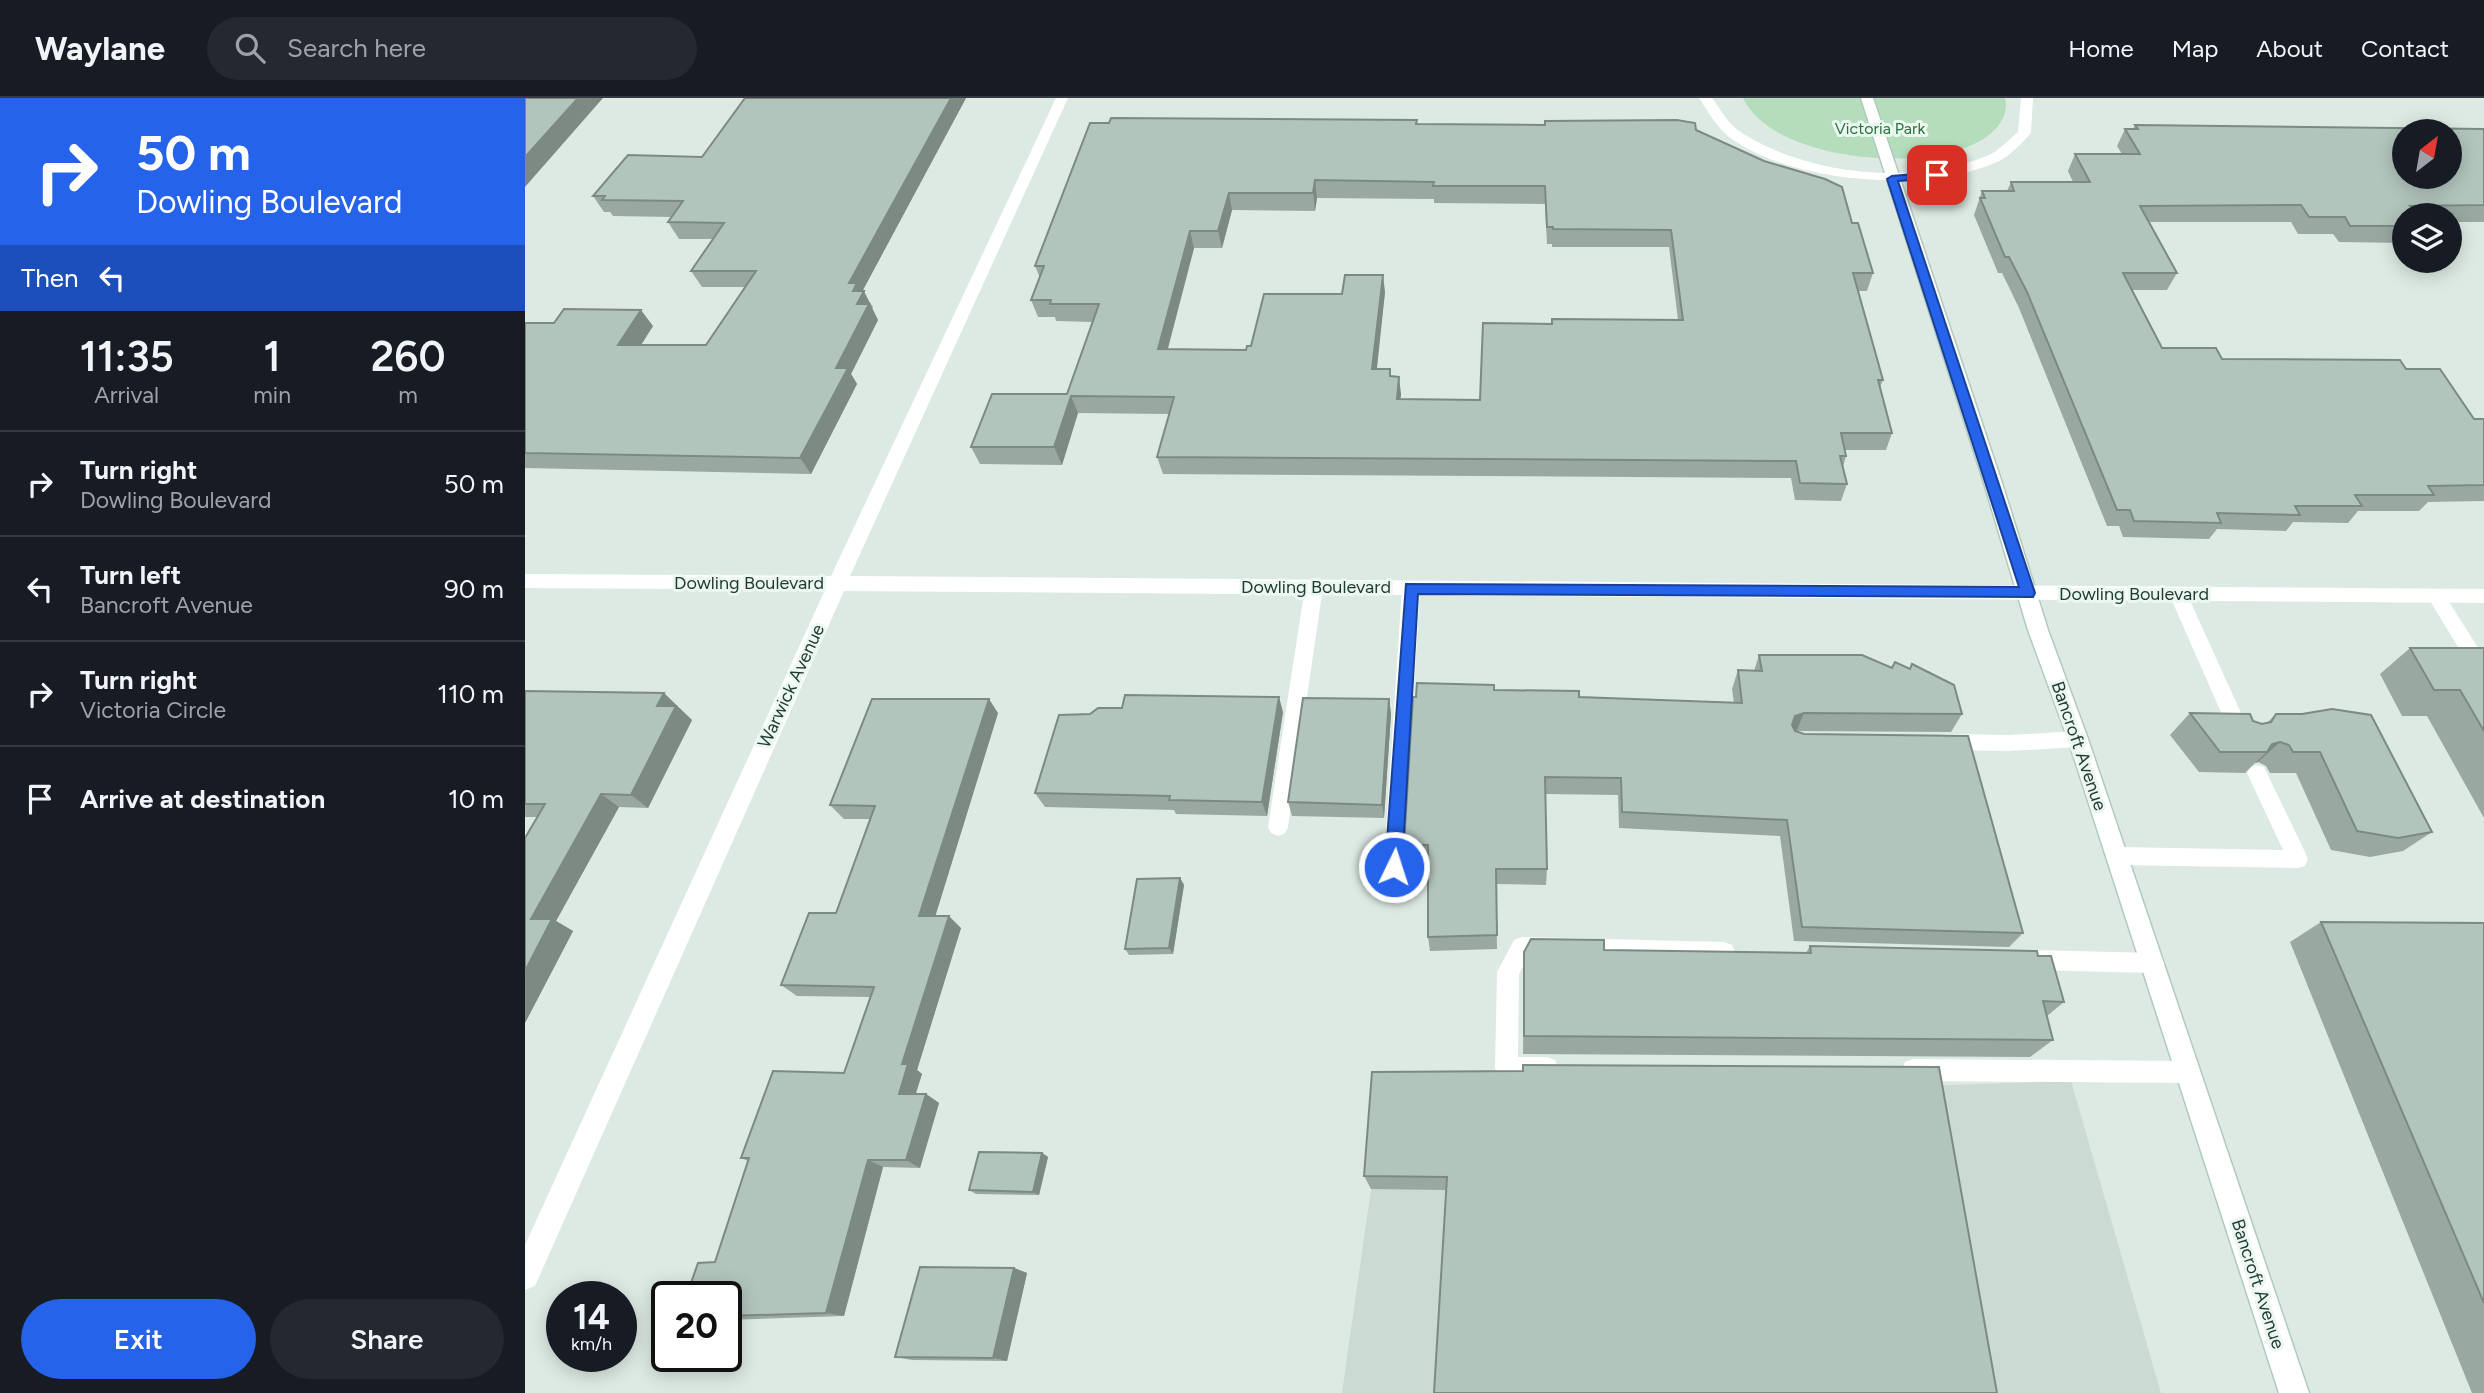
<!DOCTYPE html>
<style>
:root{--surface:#171b24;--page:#242831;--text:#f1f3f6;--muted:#9ea1a6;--line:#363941;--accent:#2563eb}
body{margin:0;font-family:Figtree,sans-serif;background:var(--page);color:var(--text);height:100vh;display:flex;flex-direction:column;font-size:26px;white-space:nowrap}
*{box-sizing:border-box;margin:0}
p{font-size:23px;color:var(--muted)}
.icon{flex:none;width:38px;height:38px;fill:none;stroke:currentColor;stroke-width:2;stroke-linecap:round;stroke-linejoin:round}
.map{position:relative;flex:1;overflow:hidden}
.side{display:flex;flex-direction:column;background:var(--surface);width:525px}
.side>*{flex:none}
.top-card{background:#2563eb;color:#fff;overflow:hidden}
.needle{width:46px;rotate:31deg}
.controls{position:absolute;left:1867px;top:21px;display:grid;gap:14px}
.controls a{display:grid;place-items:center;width:70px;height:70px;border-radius:50%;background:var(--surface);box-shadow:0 4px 18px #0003;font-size:35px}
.speed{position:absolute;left:21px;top:1183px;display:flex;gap:14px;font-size:35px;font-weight:700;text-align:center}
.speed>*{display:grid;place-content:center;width:91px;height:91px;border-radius:50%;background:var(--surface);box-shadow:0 4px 18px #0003;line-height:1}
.speed small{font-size:18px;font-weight:400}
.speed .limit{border:4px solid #111;border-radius:10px;background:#fff;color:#111}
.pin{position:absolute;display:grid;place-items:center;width:60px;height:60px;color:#fff;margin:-30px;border-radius:14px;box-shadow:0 4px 10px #0006}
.me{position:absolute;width:77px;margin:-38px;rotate:4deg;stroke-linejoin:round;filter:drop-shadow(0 0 5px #0008)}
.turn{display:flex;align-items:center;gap:24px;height:147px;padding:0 21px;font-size:32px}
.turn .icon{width:91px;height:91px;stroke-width:2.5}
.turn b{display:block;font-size:49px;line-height:60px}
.then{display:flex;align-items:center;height:66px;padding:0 21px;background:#0003;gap:14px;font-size:26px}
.eta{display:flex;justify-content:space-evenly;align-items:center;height:119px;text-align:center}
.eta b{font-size:42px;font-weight:600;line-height:49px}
.action{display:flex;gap:14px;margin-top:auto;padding:14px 21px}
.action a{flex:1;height:80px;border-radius:42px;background:var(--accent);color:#fff;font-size:28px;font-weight:600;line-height:80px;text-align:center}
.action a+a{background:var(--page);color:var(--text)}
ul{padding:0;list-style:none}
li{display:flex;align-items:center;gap:21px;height:105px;padding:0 21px;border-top:2px solid var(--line)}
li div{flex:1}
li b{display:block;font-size:26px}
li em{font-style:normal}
header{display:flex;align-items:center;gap:42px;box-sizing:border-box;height:98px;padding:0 35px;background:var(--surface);border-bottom:2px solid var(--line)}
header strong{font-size:33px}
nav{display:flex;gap:38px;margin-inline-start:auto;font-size:24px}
.search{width:490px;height:63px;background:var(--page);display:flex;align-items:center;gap:18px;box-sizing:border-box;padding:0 24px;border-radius:38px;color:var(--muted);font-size:26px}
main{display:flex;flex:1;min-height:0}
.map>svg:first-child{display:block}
.built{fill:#cbdad2}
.green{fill:#b4debb}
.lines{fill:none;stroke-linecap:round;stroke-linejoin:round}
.secondary-casing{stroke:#b0cbbe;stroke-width:3}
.lane{fill:#fff;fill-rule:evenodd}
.street{fill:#fff;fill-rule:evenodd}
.secondary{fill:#fff;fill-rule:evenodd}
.wall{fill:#99a9a2;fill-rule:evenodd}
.shaded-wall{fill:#7d8a84}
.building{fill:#b2c5bc;stroke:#7d8a84;stroke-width:2;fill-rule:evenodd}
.route{fill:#2563eb;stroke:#184099;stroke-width:2}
.labels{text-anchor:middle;stroke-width:6;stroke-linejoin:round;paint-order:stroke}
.far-park-label{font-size:16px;fill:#25743c;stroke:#edf7f1}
.street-label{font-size:18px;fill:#1e3b30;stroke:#edf7f1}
</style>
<header>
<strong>Waylane</strong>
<div class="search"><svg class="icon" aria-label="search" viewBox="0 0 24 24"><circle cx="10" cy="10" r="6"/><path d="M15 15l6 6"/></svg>Search here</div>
<nav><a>Home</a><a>Map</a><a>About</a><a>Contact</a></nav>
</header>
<main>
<section class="side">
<div class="top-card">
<div class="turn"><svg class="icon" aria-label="right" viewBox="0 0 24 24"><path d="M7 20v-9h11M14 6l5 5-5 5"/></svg><div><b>50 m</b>Dowling Boulevard</div></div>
<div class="then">Then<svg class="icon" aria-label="left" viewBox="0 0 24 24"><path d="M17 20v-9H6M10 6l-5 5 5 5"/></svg></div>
</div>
<div class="eta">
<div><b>11:35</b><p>Arrival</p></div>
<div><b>1</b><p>min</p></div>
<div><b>260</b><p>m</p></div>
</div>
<ul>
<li><svg class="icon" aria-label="right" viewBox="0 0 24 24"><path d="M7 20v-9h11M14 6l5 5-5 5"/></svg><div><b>Turn right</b><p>Dowling Boulevard</p></div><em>50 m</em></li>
<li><svg class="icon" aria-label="left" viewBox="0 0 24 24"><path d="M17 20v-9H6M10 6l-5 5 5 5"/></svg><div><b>Turn left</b><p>Bancroft Avenue</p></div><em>90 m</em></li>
<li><svg class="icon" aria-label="right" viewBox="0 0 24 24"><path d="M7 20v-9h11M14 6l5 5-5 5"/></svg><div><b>Turn right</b><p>Victoria Circle</p></div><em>110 m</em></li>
<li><svg class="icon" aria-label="arrive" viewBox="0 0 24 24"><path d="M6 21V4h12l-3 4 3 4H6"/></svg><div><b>Arrive at destination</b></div><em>10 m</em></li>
</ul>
<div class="action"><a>Exit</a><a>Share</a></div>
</section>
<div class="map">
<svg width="1959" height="1295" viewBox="0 0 1959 1295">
<rect width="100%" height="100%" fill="#ddeae3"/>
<path class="built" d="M1546,983L1636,1295H817L846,1091L853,991L1396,988Z"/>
<path class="green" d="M1218,0H1480C1484,15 1475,28 1464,37C1412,78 1248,65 1218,0Z"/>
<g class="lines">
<defs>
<path id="secondary" d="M1336,0H1348L1477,385L1523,532L1563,641L1784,1295H1754L1543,641L1503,532L1459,385Z"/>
</defs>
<use href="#secondary" class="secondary-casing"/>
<path class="lane" d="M789,482L795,484L798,489L763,729L760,735L753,738L746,735L743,729L780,489L783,484Z
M886,483L892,485L895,490L877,793L874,800L867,803L860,800L857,793L877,490L880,485Z
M1653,489L1659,491L1662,496L1726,637L1723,643L1716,645L1709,643L1706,637L1644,496L1647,491Z
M1911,491L1917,493L1959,559V582L1952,580L1902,498L1905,493Z
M1553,633L1560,635L1563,641L1560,647L1553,649L1484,653L1420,652L1413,650L1410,644L1413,638L1420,636L1484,637Z
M1732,667L1739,669L1780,754L1783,761L1780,768L1773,770L1592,767L1585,764L1582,758L1585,752L1592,749L1758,752L1722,675L1725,669Z
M997,839L1199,844L1207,847L1210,854L1207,861L1199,864L1003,859L994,876L993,959H1022L1030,962L1033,970L1030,978C1015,984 988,984 973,978L970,970L972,874L989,842Z
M1502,852L1628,855L1636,858L1639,865L1636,872L1628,875L1502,872L1494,869L1491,862L1494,855Z
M1388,961L1664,963L1672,966L1675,974L1672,982L1664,985L1388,983L1380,980L1377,972L1380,964Z"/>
<path class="street" d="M531,0H543L325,478L1959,491V505L319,493L10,1188L0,1192V1147L300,492L0,490V476L306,478Z
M1174,0H1187C1195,10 1203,26 1214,33C1280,77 1390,89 1464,57C1474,53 1484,41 1493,34L1496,0H1508L1506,35C1498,44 1485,58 1474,63C1405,96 1264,86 1203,38C1192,29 1182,12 1174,0Z"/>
<use href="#secondary" class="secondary"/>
</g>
<path class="wall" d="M220,0H441L337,193L348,209L347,211L353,222L326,276L332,286L286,376L0,370V225L128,228L116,247H181L220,189H177L166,173L188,141H154L143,124L147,119L88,118L85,114H79L68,98L177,59Z
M892,22V26L1171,32L1327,125L1348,175L1342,193H1333L1358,282L1355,289L1367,335L1361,352H1320L1321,358L1318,369L1322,386L1316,403L1270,402L1266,380L638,376L632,359L644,316L553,315L537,367L455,366L446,349L542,296L567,224L531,223L530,219H513L506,202L515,180L510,168ZM792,100L909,101V105L1020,106L1022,146H1027V149H1144L1153,222L1027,226L955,302L875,301L876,296L866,278L851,271L860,194L817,196L721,252L643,251L669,150H697L707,112L790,113Z
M1610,27L1959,31V124H1925V117H1880V145L1814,144L1808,136H1773L1766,124H1624L1652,175L1642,192H1607L1637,250L1697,261L1881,271L1949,321H1959V403L1903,404L1894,413H1833L1823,425L1768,424L1761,433L1692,431L1684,441L1598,439L1594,428H1582L1494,210L1477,175H1473L1449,117L1457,93H1482L1486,84H1548L1543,73L1550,56H1597L1592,48L1600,31H1608Z
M1885,550H1959V720L1902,618H1877L1855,576Z
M1234,557L1437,616L1426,634L1270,633L1498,835L1484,849L1269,843L1255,738L1094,730L1093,697L1020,696L1022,771L1021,787L971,786L972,851L905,853L903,839V763L881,762L879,747L891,599L969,592L1054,599L1209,605L1207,591L1213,572L1229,573Z
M0,593L154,610L167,622L123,710L94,709L31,823L48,833L0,925L12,719H0Z
M864,601L866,616L859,720L767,718L763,704Z
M758,614L742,718L651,716L649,712L520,709L510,695Z
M473,615L410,818L436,830L392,972L397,976L390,996H401L414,1005L395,1070L358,1069L319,1218L201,1222V1199L223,1063L216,1060L319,975L345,899L272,898L256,887L311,815L345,721H319L305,707Z
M1665,615L1728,623L1737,626H1741L1751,616L1907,734L1878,753L1845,759L1806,752L1771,675H1745L1741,668L1733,664L1730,665L1720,675L1674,674L1645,637Z
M655,780L659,787L648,856L604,857L600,851Z
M1796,824L1959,825V1295H1947L1765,844Z
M1285,848L1513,858L1539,904L1522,918L1528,942L1505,959L998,956L999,854L1079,852L1281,855Z
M1414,969L921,1092L846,1091L839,1078L998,973Z
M517,1055L523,1059L514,1097L451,1096L444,1092Z
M489,1170L502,1175L482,1263L387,1262L370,1259Z"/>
<path class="shaded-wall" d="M53,0H78L0,89V59Z
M426,0H441L337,194L339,193L353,222L326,276L332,286L286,376L275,360L311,270L332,206L324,185Z
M790,82L792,100L790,113L788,95Z
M704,95L707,112L697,150L693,133Z
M665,133L669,150L638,268L633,251Z
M858,177L860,194L850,289L847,271Z
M116,212L128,228L106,263L93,247Z
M874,279L876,296L874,319L872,301Z
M546,298L553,315L537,367L529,349Z
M139,595L167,622L123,710L106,697L132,608Z
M754,599L758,614L742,718L737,704Z
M464,601L473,615L407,829L394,818Z
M864,601L866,616L859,720L857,707Z
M1279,615L1272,632L1263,636L1270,618Z
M1755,644L1733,664L1730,665L1742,654L1747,646Z
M76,696L94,709L31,823L48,833L0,925V873L6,821Z
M655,780L659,787L648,856L644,850Z
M424,818L436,830L392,972L397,976L388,1005L374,996L377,966Z
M401,996L414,1005L395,1070L381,1062Z
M517,1055L523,1059L514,1097L508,1094Z
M343,1062L358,1069L319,1218L301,1215Z
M489,1170L502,1175L482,1263L468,1260Z"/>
<path class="building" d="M0,0H53L0,59Z
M220,0H426L324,185H332L328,193H339L332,206H344L311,270H323L275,360L0,355V225H29L39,211L116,212L93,247H181L231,173H166L199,125L143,124L158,103L77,102L80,98H68L103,57L177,59Z
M586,20L892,22L891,26L1020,27V23L1152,22L1170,25L1171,32L1239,63L1300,81L1317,89L1327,125H1333L1348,175H1328L1358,282H1353L1367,335H1316L1321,358H1315L1322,386L1275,385L1271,363L632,359L649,299L546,298L529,349H446L467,296H542L574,206H525L526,202H506L519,168H510L565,25H584ZM790,82L909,84L908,88H1020L1022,129H1028V131L1146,132L1158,222L1027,221V226L958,225L955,302L872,301L874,279L865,278V271H847L858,177H820L817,196H739L726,248H722L721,252L633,251L665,133H693L704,95H788Z
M1610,27L1959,31V107L1885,108L1893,117H1880V128H1825L1820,119H1784L1776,107L1615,108L1652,175H1598L1637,250H1691L1697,261L1875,262L1881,271H1915L1949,321H1959V387L1903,388L1909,397H1830L1837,408H1770L1775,417L1692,415L1696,425L1609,423L1605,412H1592L1502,194L1484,159H1480L1455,100H1460L1457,93H1489L1486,84H1565L1550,56H1615L1600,31H1613ZM1880,33H1925V79H1880Z
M1885,550H1959V633L1935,592H1909Z
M1234,557H1337L1367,570L1370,564L1385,571L1387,566L1429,587L1437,616L1279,615L1270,618L1267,627L1270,633L1279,636L1443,638L1498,835L1277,829L1262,722L1097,714L1096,680L1020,679L1022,771H971L972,837L903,839V747H879L888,599H891L892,585L969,587V592L1054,593V599L1217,605L1213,572L1237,573Z
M0,593L139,595L132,608H151L106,697L76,696L6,821H27L0,873V740L20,706H0Z
M600,597L754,599L737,704L644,702L645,698L510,695L534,617L565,616L573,610H597Z
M778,600L864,601L857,707L763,704Z
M347,601H464L394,818H424L377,966H383L374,996H401L381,1062H343L301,1215L201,1218V1199H161L173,1165L190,1164L224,1060H216L248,973L319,975L349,889L256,887L284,815H311L350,708L305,707Z
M1807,611L1846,617L1907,734L1873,740L1832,733L1795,654H1768L1764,647L1755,644L1747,646L1742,654H1695L1665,615L1725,616L1728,623L1737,626L1746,624L1751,616H1777Z
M655,780L644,850L600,851L612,781Z
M1796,824L1959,825V1205Z
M1006,841L1079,842V852L1286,855L1285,848L1512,853L1513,858H1526L1539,904L1518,903L1528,942L999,938V854Z
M998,967L1414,969L1472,1295H909L922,1079L839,1078L847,974L998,973Z
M454,1054L517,1055L508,1094L444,1092Z
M395,1169L489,1170L468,1260L370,1259Z"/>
<path class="route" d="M1412,74L1417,77L1416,80L1373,83L1510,495L1508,499L893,496L877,769L875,775L869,777L863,775L860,769L881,486L1494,489L1362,81L1367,78Z"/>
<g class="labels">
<g class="far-park-label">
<text x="1355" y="36">Victoria Park</text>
</g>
<g class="street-label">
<text x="224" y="491">Dowling Boulevard</text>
<text x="791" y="495">Dowling Boulevard</text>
<text x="1609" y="502">Dowling Boulevard</text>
<text transform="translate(266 588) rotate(-65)" y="6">Warwick Avenue</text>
<text transform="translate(1554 648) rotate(71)" y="6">Bancroft Avenue</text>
<text transform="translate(1733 1186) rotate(72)" y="6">Bancroft Avenue</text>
</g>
</g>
</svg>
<div class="controls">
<a><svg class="needle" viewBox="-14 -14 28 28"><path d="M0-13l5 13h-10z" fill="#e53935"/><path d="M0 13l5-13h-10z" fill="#9ea1a6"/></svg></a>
<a><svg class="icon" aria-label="layers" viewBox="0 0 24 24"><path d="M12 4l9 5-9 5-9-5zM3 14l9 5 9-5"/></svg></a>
</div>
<div class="speed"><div>14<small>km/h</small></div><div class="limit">20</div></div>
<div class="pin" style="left:1412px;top:77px;background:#d93025"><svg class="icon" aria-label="arrive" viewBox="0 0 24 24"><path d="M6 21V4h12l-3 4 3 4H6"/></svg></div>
<svg class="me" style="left:869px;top:769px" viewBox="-20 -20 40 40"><circle r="17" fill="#2563eb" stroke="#fff" stroke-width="3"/><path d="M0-11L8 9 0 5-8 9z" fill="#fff"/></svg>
</div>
</main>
